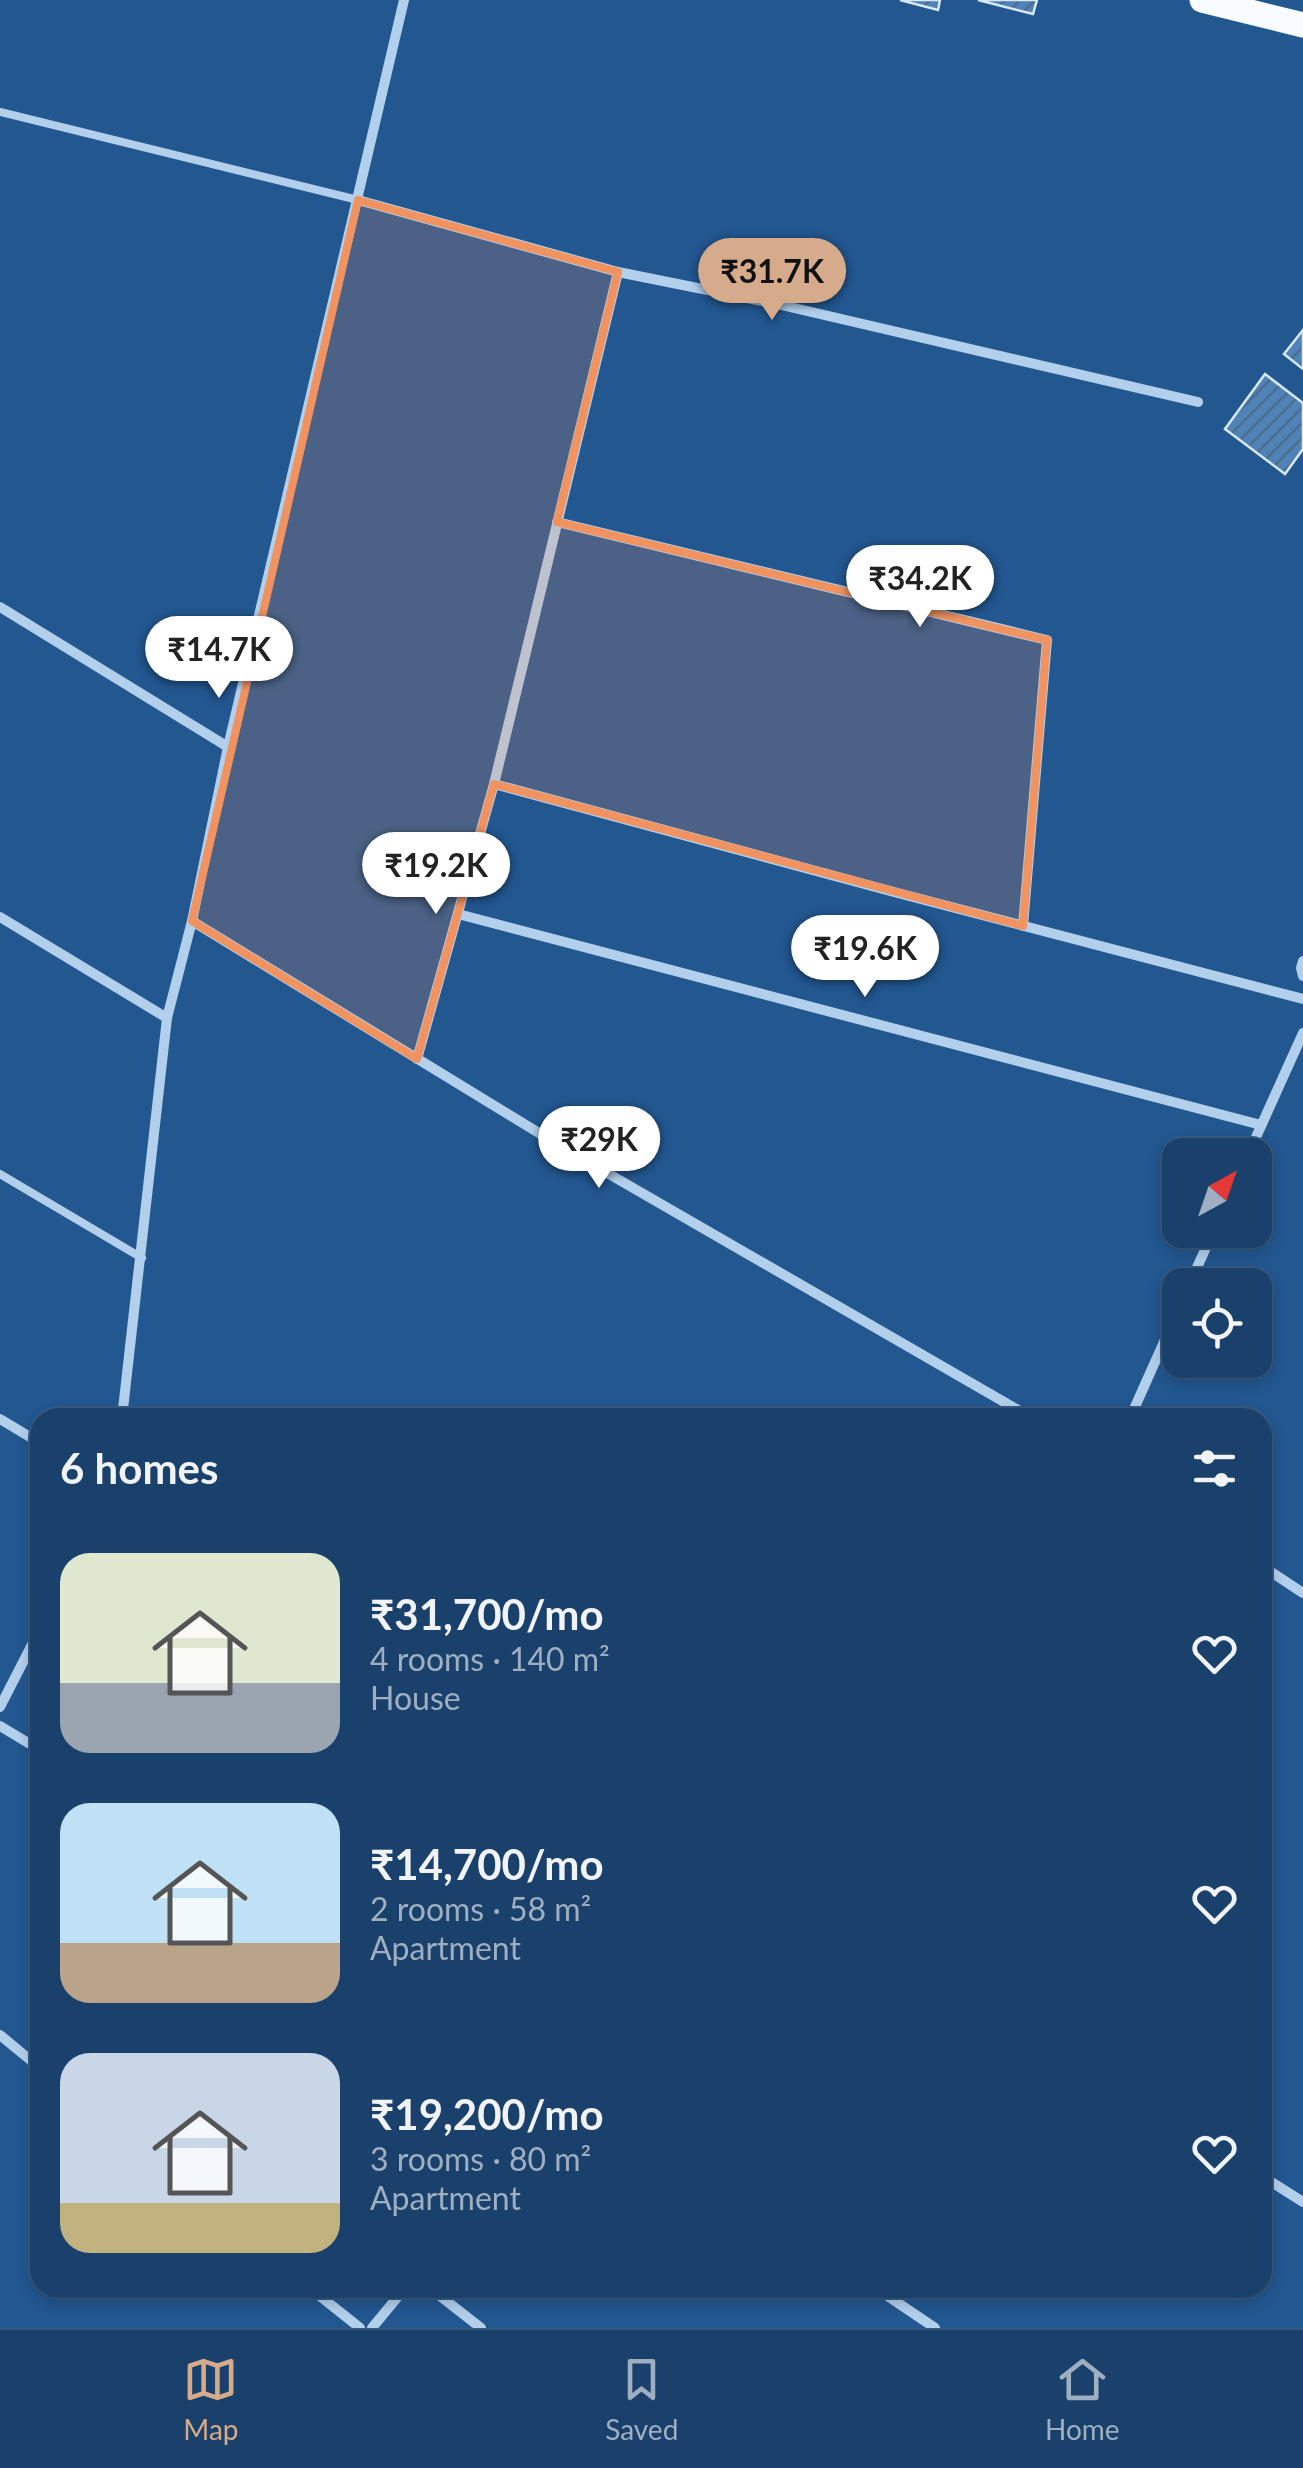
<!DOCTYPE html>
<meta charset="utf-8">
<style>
:root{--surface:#1a416c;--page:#274c74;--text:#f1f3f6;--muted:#9fafc2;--line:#385a7f;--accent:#d6ab8b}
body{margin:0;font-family:Lato,sans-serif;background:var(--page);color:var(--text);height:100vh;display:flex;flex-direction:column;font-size:38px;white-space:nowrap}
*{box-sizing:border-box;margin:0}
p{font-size:32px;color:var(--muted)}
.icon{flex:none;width:55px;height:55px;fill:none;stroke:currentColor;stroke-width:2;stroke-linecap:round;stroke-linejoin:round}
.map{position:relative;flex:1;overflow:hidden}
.panel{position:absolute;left:30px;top:1408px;width:1242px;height:890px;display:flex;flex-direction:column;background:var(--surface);border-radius:30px;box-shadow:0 5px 15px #0003,0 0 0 2px var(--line)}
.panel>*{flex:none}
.needle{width:65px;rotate:40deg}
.controls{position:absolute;left:1162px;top:1138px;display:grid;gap:20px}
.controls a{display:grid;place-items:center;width:110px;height:110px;border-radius:20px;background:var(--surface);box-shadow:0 5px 15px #0003,0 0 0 2px var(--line);font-size:50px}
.price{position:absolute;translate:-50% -85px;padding:0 22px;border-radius:35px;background:#fff;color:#222;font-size:32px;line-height:65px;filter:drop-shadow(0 2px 5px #0008)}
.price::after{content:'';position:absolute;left:50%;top:60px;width:30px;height:22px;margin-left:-15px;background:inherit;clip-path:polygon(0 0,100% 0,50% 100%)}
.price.active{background:var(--accent);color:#111}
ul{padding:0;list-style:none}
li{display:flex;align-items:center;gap:30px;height:250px;padding:0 30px}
li span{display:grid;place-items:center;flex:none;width:280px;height:200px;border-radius:30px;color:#555}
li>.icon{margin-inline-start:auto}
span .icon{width:120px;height:120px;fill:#fffc;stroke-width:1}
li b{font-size:42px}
h2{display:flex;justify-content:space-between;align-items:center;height:120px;padding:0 30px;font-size:42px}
.tab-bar{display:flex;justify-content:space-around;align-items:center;height:140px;border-top:2px solid var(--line);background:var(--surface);font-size:28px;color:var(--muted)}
.tab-bar a{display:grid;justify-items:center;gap:5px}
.tab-bar .active{color:var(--accent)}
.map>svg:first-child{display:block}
</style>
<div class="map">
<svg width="1303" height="2328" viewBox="0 0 1303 2328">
<defs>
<pattern id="building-hatch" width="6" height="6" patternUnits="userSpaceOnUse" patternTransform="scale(2.5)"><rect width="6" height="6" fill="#4f83b8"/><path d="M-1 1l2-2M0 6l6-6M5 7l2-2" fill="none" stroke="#4e6d8d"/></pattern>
</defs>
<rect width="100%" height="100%" fill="#225790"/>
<path fill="url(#building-hatch)" stroke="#d7e8f9" stroke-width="2.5" d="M900 0H940L938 10Z
M978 0H1037L1033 14Z
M1303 330V369L1284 354Z
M1265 374 1303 403V449L1285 474 1225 429Z"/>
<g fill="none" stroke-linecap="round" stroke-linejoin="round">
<path stroke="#b2cfec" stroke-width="8" d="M0 112 358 200
M0 1174 142 1258"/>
<path stroke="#b2cfec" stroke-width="10" d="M358 200 618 272 777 304 1198 402
M618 272 494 784 894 892 1303 999
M557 522 1047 640 1023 926
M0 607 228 747
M458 914 1261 1125
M0 917 167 1018
M192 921 557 1144 1032 1418
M1303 961 1301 968 1303 976
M417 1059 494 784
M1248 1155 1303 1033
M1189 1285 1214 1230
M122 1418 167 1018 192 921 228 747 404 0
M1130 1418 1180 1306
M0 1419 40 1443
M1262 1566 1303 1593
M0 1707 40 1629
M0 1726 40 1750
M0 2035 40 2068
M1262 2176 1303 2202
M310 2288 360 2328
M430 2288 481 2328
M876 2288 935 2328
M372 2328 405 2288"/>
<path stroke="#f8fbff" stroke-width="25" d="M1202 0 1303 25"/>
</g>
<path fill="#f09361" fill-opacity="0.2" stroke="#f09361" stroke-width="8" stroke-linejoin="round" d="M358 200 618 272 557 522 1047 640 1023 926 494 784 417 1059 192 921Z"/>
</svg>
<div class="controls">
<a><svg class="needle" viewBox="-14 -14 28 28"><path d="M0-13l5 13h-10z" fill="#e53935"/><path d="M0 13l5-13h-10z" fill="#9fafc2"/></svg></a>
<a><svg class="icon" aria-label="locate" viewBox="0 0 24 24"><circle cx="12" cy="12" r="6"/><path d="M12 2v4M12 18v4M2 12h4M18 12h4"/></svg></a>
</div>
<b class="price active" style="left:772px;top:323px">₹31.7K</b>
<b class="price" style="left:920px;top:630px">₹34.2K</b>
<b class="price" style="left:219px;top:701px">₹14.7K</b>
<b class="price" style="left:436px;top:917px">₹19.2K</b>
<b class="price" style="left:865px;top:1000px">₹19.6K</b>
<b class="price" style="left:599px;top:1191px">₹29K</b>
<section class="panel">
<h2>6 homes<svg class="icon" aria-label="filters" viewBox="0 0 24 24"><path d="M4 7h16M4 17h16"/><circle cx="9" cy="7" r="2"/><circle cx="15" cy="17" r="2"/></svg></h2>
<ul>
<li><span style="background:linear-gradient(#dfe7d0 65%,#9aa5b1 0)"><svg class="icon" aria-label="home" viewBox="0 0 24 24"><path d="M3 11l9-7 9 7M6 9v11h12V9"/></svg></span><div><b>₹31,700/mo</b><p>4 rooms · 140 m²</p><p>House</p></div><svg class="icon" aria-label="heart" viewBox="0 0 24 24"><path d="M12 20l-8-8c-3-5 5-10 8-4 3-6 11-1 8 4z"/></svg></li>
<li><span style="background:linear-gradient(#bfe0f5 70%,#b9a48a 0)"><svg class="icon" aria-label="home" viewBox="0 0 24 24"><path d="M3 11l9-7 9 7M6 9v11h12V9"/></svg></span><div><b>₹14,700/mo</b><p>2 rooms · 58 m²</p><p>Apartment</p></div><svg class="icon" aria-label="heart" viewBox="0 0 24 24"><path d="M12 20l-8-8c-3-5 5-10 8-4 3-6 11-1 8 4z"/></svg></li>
<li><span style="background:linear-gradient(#c9d6e8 75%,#c2b280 0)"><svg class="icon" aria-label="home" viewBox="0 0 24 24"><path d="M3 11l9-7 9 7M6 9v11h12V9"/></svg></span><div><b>₹19,200/mo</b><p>3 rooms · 80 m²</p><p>Apartment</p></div><svg class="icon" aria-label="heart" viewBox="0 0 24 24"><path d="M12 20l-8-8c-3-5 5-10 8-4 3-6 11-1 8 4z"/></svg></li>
</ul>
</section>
</div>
<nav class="tab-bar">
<a class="active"><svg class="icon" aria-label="map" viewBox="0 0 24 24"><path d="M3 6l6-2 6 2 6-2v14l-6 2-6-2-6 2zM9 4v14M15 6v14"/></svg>Map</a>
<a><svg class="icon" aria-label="saved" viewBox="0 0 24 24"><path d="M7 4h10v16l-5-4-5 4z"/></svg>Saved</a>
<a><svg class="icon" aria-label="home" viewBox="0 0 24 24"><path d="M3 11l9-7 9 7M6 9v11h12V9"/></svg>Home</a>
</nav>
